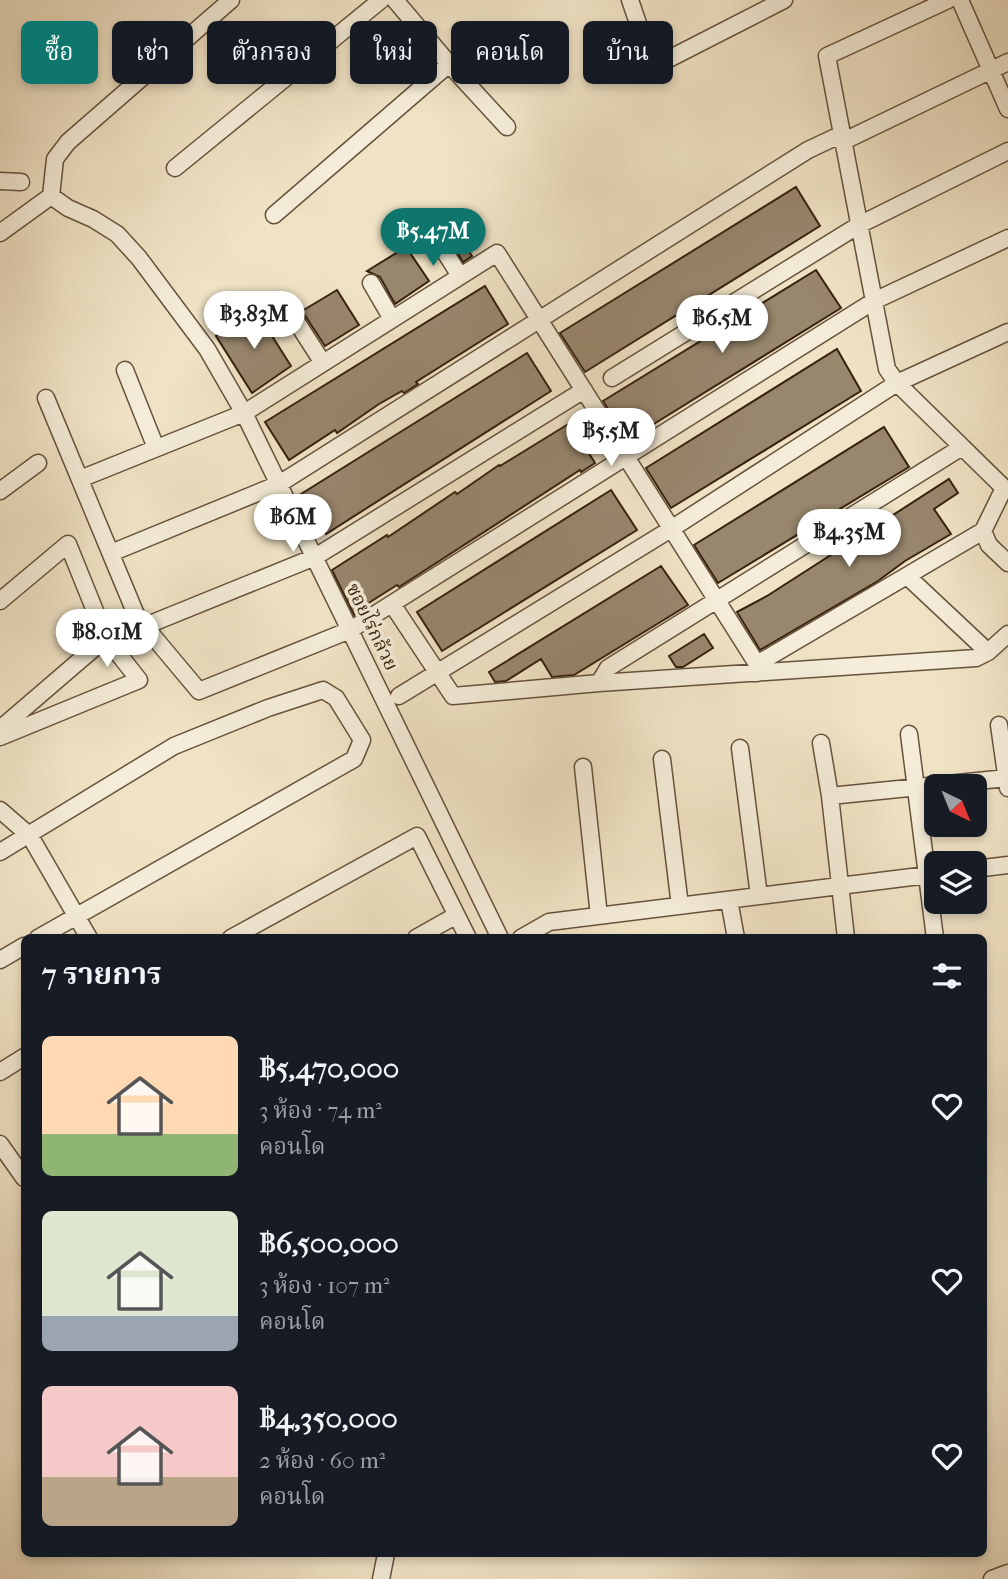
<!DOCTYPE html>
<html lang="th">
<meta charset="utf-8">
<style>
:root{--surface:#171b24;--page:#242831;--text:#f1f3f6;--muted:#9ea1a6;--accent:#0f766e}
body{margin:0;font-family:"IM FELL French Canon","Noto Serif Thai",serif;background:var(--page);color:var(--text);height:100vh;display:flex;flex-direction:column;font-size:26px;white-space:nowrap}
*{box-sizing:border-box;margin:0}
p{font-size:23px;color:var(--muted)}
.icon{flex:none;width:38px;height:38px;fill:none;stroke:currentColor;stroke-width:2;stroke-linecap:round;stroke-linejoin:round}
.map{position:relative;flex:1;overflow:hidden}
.sheet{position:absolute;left:21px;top:934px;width:966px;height:623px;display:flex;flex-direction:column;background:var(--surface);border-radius:10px;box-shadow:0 4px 10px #0003}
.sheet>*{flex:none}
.hud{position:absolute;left:21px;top:21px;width:966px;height:63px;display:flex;gap:14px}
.needle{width:46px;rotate:137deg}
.tools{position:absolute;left:924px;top:774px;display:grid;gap:14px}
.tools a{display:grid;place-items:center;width:63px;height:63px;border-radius:10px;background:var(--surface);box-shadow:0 4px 10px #0003;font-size:35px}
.price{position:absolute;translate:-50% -60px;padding:0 16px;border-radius:24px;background:#fff;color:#222;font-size:23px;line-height:46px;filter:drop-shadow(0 2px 4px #0008)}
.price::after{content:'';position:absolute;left:50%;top:42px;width:21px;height:16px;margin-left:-10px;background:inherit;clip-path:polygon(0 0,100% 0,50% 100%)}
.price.selected{background:var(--accent);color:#fff}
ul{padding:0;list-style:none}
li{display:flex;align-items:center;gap:21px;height:175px;padding:0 21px}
li span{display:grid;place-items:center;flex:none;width:196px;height:140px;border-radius:10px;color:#555}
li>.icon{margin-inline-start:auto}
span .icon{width:84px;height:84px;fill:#fffc;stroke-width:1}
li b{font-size:30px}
h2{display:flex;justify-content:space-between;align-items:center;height:84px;padding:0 21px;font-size:30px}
.pill{padding:0 24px;border-radius:10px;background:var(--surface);box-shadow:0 4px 10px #0003;font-size:24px;line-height:63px}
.pill.selected{background:var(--accent);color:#fff}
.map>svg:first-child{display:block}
</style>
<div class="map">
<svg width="1008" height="1579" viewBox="0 0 1008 1579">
<rect width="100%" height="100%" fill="#f0e3c5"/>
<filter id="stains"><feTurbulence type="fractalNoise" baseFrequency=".00286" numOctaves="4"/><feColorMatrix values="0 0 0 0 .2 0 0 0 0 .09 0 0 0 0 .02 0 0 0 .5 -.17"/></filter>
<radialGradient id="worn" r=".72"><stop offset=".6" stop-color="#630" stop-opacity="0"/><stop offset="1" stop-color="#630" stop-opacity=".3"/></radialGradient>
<path fill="#98866d" stroke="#38220e" stroke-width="2" d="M796 187 820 226 585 372 560 333Z
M448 220 472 256 463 262 446 235 434 229Z
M406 247 429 281 395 304 380 277 367 271Z
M816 270 841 308 628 440 603 401Z
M485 286 508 324 416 382 418 384 404 393 402 391 379 404 337 433 335 430 289 460 265 422Z
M337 290 359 325 325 346 302 311Z
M255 309 291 366 252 393 216 336Z
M837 349 861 391 671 508 646 468Z
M527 353 551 391 326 534 301 494Z
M570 423 595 463 581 472 580 470 399 587 397 585 367 604 368 606 354 615 332 570 387 535 388 537 455 492 457 494 499 465 500 466Z
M884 427 909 467 718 583 694 545Z
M949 479 958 493 934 509 951 534 905 561 878 581 760 650 737 612 767 596Z
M611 490 637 530 442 651 417 612Z
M661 566 688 605 574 675 552 677 541 659 506 681 495 682 489 672Z
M704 634 713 648 683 667H676L669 656Z"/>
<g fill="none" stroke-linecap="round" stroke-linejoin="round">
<g stroke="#66523c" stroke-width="19">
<path id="street" d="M395 0 449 64 507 127
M630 0 653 67 784 0
M960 0 1008 109
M842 142 1008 62
M175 168 381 0
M0 181 21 182
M51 196 68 208 93 219 117 234 139 258 207 349 244 413 500 938
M274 215 449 64
M0 233 51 196 55 159 68 142 231 0
M438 241 460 276
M371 283 392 319
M287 307 323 363
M125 370 156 448
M612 378 859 225 1008 151
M46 398 137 617 199 691 350 630 874 301 1008 238
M80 479 244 413 497 253 757 664V673
M0 491 38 463
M983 531 989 545 1008 563
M111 553 279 484 808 150 842 134
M907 576 988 652
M0 601 68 544 106 638
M392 604 453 696 599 683 976 658 988 652 1008 634
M145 626 315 557 584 390
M757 664 983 531 1004 488 897 383 887 369 827 56 948 0
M599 683 608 668 962 447
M399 696 671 529 897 383 1008 332
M999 725 1008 788
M0 729 106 638 139 680 0 737
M909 734 935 938
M821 743 830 796 846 938
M740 748 759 896
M662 759 680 906
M583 767 599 916
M830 796 1007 778
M0 810 30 836 89 938
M0 852 174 746 268 708 323 690 336 698 362 740 354 759 38 938
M975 869 1008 865
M729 900 736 938
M231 938 417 836 468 938
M416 938 455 916
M521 938 549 922 936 874
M0 960 24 946
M0 1072 24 1057
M0 1144 24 1178
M381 1579 386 1554
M992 1579 1008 1573"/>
</g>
<use href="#street" stroke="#f5edd9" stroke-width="16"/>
</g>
<g text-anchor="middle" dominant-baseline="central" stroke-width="7" stroke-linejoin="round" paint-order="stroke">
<g font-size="19" fill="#38220e" stroke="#f5edd9">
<text transform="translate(372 627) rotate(64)">ซอยไร่กล้วย</text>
</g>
</g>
<rect width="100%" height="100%" filter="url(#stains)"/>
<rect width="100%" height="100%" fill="url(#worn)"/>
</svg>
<div class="tools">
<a><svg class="needle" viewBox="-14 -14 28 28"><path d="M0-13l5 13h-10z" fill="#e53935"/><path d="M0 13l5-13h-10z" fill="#9ea1a6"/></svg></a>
<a><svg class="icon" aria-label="layers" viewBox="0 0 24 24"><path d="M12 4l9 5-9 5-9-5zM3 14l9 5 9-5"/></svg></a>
</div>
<b class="price selected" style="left:433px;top:268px">฿5.47M</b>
<b class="price" style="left:254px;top:351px">฿3.83M</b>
<b class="price" style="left:722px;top:355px">฿6.5M</b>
<b class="price" style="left:611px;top:468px">฿5.5M</b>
<b class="price" style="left:293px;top:554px">฿6M</b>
<b class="price" style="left:849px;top:569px">฿4.35M</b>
<b class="price" style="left:107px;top:669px">฿8.01M</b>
<div class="hud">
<a class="pill selected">ซื้อ</a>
<a class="pill">เช่า</a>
<a class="pill">ตัวกรอง</a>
<a class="pill">ใหม่</a>
<a class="pill">คอนโด</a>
<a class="pill">บ้าน</a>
</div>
<section class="sheet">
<h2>7 รายการ<svg class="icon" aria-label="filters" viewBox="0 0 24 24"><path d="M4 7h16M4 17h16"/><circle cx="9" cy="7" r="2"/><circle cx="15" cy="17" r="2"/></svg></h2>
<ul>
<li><span style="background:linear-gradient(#ffd9b3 70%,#8fb573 0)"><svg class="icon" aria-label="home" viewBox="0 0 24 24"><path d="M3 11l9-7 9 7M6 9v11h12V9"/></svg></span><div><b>฿5,470,000</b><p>3 ห้อง · 74 m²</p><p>คอนโด</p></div><svg class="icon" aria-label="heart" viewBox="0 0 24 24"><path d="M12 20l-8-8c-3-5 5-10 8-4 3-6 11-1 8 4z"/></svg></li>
<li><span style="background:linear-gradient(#dfe7d0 75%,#9aa5b1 0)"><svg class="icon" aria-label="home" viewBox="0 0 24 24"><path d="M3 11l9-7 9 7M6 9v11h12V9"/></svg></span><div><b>฿6,500,000</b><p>3 ห้อง · 107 m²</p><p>คอนโด</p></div><svg class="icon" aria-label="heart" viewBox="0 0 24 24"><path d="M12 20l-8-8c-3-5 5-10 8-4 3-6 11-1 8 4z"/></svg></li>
<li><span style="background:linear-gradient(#f6c9c9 65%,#b9a48a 0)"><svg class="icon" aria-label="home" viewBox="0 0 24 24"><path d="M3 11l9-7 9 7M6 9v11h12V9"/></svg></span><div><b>฿4,350,000</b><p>2 ห้อง · 60 m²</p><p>คอนโด</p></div><svg class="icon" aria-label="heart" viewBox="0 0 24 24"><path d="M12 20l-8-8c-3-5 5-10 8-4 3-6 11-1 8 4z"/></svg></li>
</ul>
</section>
</div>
